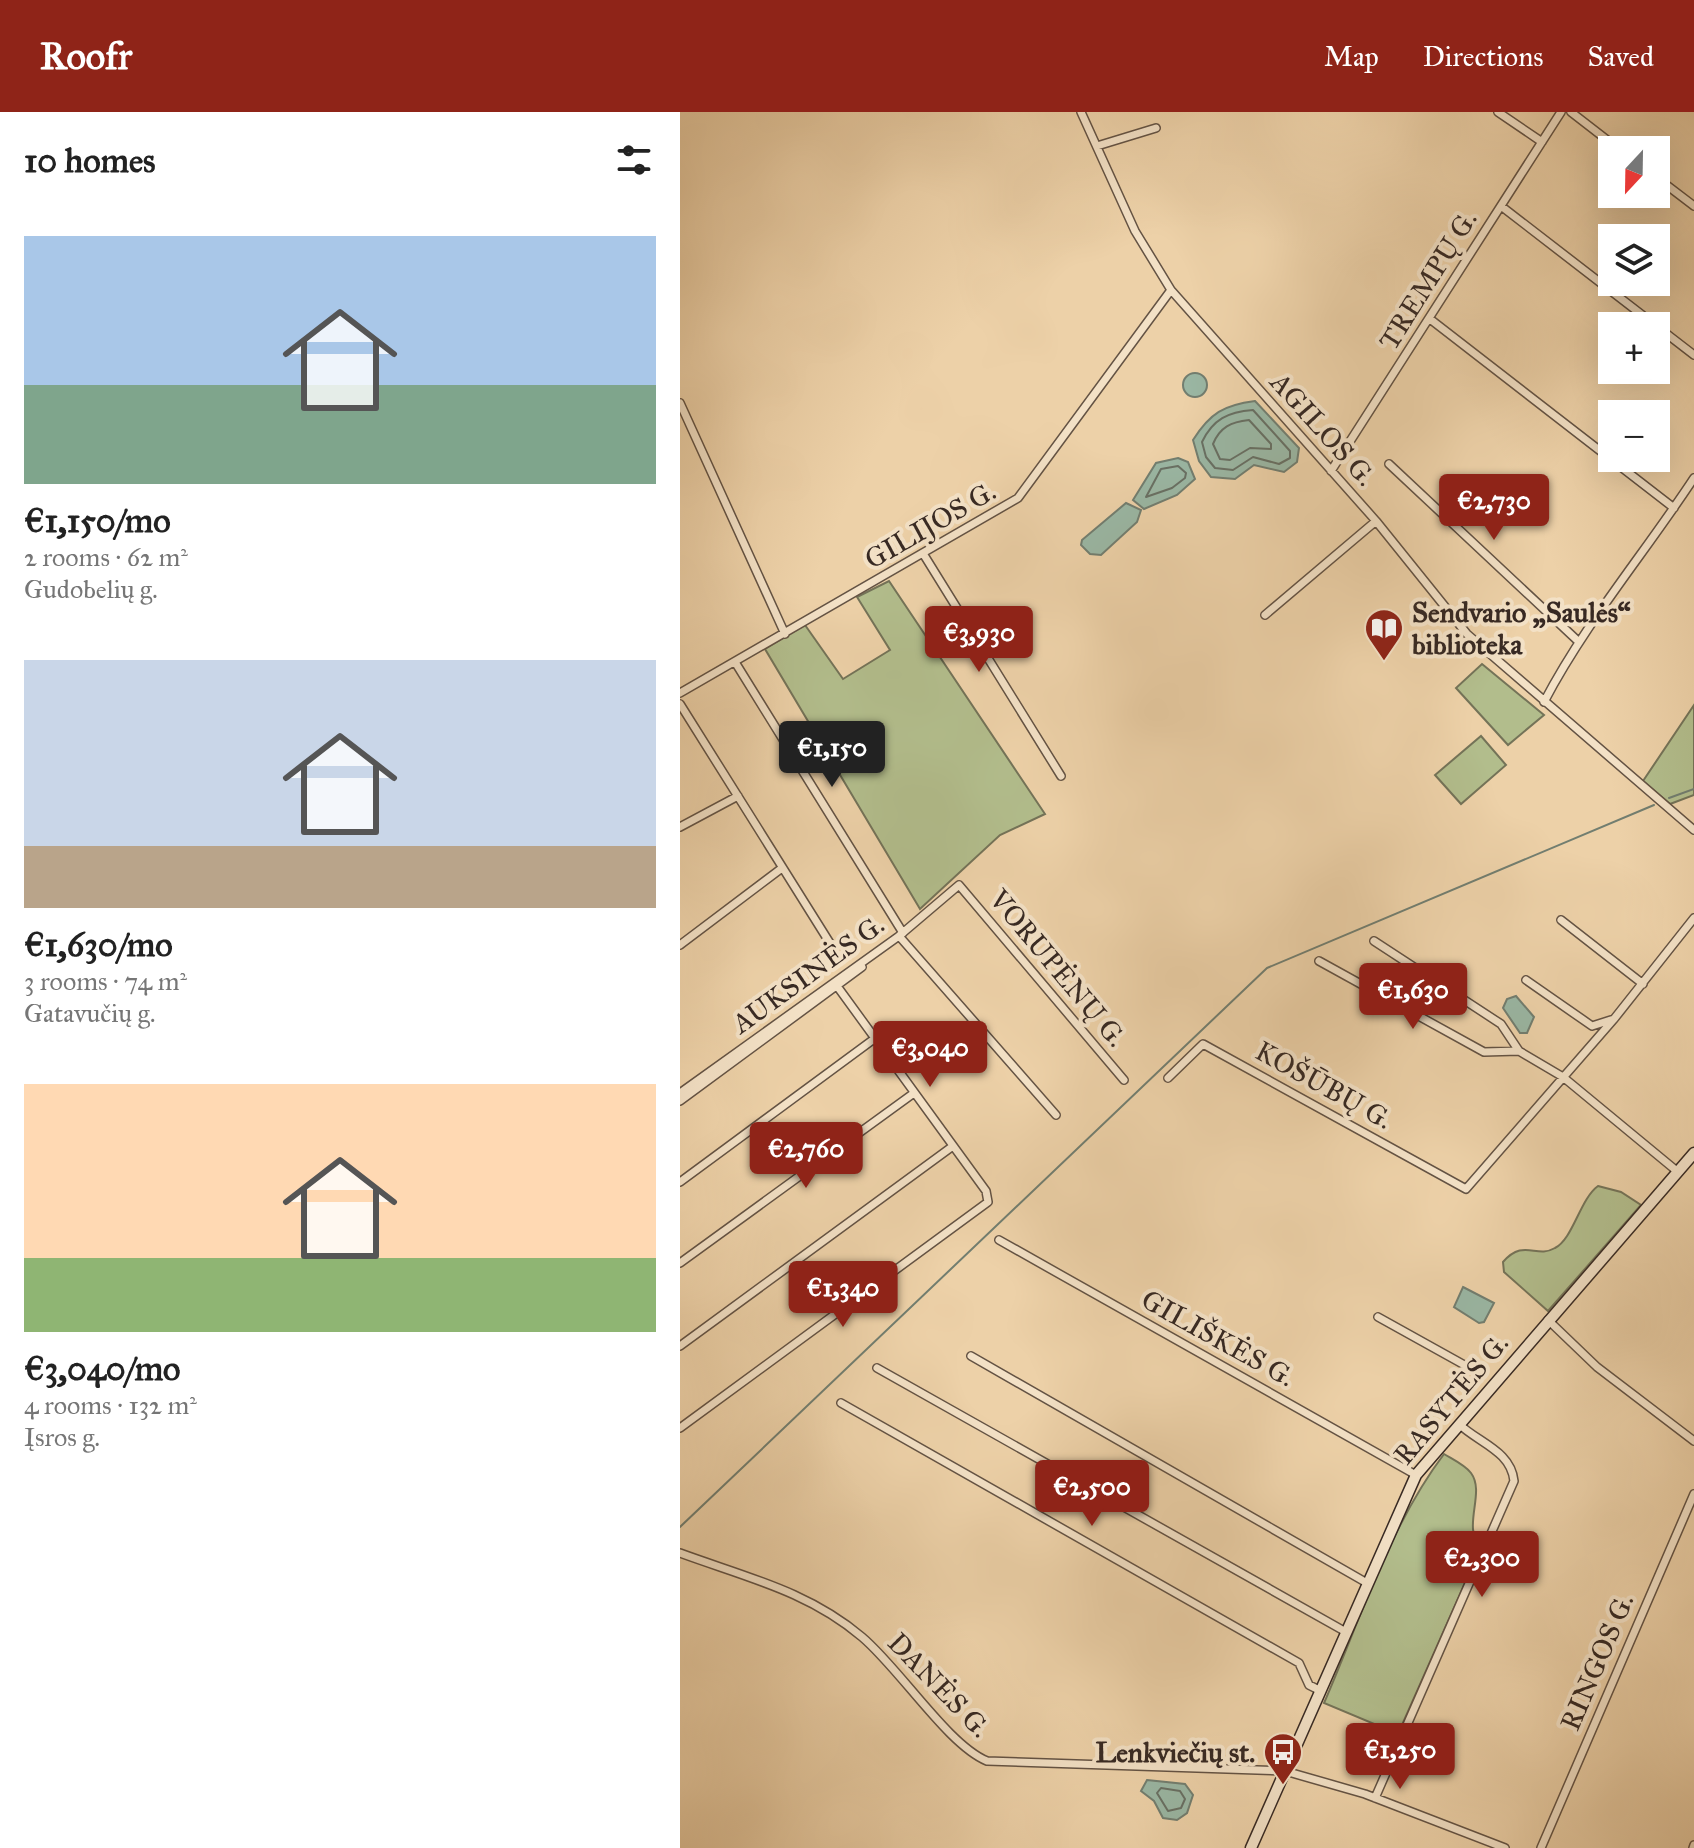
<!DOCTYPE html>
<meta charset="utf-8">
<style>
:root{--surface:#fff;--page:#f6f6f6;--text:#222;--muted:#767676;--accent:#8f2418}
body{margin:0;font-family:"IM FELL Great Primer",serif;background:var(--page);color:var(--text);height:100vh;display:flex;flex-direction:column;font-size:30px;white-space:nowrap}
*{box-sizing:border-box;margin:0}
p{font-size:26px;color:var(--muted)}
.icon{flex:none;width:44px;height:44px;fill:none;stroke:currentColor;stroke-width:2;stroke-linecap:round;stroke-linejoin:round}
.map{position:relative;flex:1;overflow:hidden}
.details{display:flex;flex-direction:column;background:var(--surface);width:680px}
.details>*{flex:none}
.needle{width:52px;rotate:202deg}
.controls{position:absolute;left:918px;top:24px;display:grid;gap:16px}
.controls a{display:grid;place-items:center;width:72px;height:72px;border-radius:0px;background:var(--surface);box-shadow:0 8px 32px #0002;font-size:40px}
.price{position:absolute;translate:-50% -68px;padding:0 18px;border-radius:8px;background:var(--accent);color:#fff;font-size:26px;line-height:52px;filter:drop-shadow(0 2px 4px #0008)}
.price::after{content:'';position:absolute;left:50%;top:48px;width:24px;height:18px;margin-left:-12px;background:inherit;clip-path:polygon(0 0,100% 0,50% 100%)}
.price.current{background:#222;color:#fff}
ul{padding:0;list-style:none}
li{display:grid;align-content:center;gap:16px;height:424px;padding:0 24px}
li span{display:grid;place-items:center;height:248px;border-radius:0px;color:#555}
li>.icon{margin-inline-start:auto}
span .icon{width:144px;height:144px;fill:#fffc;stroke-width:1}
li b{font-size:34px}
h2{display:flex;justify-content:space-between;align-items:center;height:96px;padding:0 24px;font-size:34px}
header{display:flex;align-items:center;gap:48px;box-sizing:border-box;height:112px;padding:0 40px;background:var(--accent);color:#fff}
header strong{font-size:38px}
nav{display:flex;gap:44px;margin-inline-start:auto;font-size:28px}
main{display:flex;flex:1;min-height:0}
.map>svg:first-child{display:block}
</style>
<header>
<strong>Roofr</strong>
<nav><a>Map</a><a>Directions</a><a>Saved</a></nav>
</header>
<main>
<section class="details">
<h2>10 homes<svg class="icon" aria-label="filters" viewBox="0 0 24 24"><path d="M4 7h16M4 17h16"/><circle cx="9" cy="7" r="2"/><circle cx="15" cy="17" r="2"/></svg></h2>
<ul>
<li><span style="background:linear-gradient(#a9c7e8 60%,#7fa58c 0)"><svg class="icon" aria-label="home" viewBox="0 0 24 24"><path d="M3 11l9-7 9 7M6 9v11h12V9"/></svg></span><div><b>€1,150/mo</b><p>2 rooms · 62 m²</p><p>Gudobelių g.</p></div></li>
<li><span style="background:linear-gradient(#c9d6e8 75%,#b9a48a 0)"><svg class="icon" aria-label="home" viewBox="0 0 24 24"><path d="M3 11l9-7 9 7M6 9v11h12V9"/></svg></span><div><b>€1,630/mo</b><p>3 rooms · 74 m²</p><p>Gatavučių g.</p></div></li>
<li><span style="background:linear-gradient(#ffd9b3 70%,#8fb573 0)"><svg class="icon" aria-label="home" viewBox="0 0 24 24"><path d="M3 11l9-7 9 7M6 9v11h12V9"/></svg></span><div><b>€3,040/mo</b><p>4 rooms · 132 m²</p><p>Įsros g.</p></div></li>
</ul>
</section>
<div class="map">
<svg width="1014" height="1736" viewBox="0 0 1014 1736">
<rect width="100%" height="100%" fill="#edd1a8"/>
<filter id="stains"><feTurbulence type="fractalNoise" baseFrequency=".0025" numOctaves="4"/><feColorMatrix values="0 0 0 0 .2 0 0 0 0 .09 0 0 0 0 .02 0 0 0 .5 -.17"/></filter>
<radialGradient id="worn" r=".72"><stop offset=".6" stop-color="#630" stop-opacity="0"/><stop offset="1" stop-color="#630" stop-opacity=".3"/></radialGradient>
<path fill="#b2bd8c" stroke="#747358" stroke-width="2" d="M209 469 365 702 320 723 240 797 85 537 125 513 163 567 210 538 177 485Z
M802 552 864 603 828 633 776 576Z
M1014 593V683L990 692 963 669Z
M801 624 826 653 781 692 755 663Z
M918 1074 941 1080 961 1093 868 1199 824 1160 823 1150C844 1126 856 1147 875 1136 893 1127 900 1087 918 1074Z
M764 1342C772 1347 785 1353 791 1361 806 1381 781 1416 801 1435L718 1622 644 1591C680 1508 709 1415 764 1342Z"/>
<path fill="#9ab7a4" stroke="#727e70" stroke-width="2" d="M503 273a12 12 0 1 1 24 0a12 12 0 1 1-24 0Z
M575 289 619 336 617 350 604 360 574 353 555 367 531 365 519 349 513 328C530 301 544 293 575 289Z
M498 346 508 350 515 367 497 383 464 397 453 388 476 351Z
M446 391 461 398 457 410 421 443 410 442 401 433 402 428Z
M836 884 854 905 847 921H840L823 896 827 887Z
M783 1175 814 1191 804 1210 799 1211 774 1195Z
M467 1668 505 1672 513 1683 507 1701 497 1708 483 1706 474 1689 461 1679Z"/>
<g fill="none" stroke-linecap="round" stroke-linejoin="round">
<path stroke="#687064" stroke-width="2" d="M573 298 610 339V346L599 352 573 345 553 358 535 356 526 345 522 330C533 307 548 300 573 298Z
M569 308 591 332V337L570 336 550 348 540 347 533 332C540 315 551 310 569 308Z
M498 354 506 361 505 366 492 376 466 385 481 357Z
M481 1676 500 1679 505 1687 501 1696 488 1699 477 1681Z"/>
<path stroke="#727e70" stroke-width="2" d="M989 686 1014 677
M0 1415 587 856 974 693"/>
<g stroke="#645344" stroke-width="10">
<path id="minor" d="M401 0 455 119 491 178 696 409 787 522 1014 718
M818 0 862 30
M891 0 940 38
M417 34 476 16
M976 65 1014 94
M821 94 1014 243
M750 207 994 396
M0 291 105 522
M709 352 899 530
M651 359 881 0
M244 443 381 664
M585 503 696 409
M55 550 223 821
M0 581 338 386 491 178
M864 590C906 510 964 442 1014 366
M0 592 153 836
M0 715 58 684
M881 808 963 872
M219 824 376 1003
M694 829 821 912 839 939 883 965 998 1060
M0 833 102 756
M639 849 804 940 839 939
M846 868 912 914 934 907 1014 806
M488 966 523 932 786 1077 934 907
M0 981 219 824 279 773 444 968
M0 989 182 855
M0 1070 194 927
M319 1128 736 1363
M0 1151 234 981
M698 1205 797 1260
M868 1208 917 1255 1014 1329
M0 1234 273 1034
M291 1244 687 1471
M197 1256 666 1520
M161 1291 619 1551 629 1573 639 1578
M0 1316 308 1090 306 1079 157 874
M0 1441C65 1465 128 1479 182 1525 220 1557 268 1633 307 1649L605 1659 685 1682 825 1736
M695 1686 834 1369C831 1339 799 1331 779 1312
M861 1736 1014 1382
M1013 1736 1014 1733"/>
</g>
<g stroke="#372923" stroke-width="13">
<path id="secondary" d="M571 1736 736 1363 1014 1041"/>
</g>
<use href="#minor" stroke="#f3e1c6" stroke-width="7"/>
<use href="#secondary" stroke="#f3e1c6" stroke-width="10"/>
</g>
<defs>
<g id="library-pin" transform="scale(2)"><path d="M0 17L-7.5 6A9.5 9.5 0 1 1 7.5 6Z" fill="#8f2418" stroke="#f3e1c6"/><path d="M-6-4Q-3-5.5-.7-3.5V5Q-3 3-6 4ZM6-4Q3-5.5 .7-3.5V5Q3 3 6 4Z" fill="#fff"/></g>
<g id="bus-pin" transform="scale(2)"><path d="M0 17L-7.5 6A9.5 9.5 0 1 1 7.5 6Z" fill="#8f2418" stroke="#f3e1c6"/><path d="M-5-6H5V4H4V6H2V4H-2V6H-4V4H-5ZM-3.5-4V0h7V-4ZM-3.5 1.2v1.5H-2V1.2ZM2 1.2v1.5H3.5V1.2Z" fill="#fff"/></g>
</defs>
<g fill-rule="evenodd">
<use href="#library-pin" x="704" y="516"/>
<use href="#bus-pin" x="603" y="1640"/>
</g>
<g text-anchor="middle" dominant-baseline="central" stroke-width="8" stroke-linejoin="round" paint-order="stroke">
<g font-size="28" fill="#372923" stroke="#f3e1c6">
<text transform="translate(748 168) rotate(-58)">TREMPŲ G.</text>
<text transform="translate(643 317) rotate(48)">AGILOS G.</text>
<text transform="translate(250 413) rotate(-30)">GILIJOS G.</text>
<text transform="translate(378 856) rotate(50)">VORUPĖNŲ G.</text>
<text transform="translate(128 862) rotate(-36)">AUKSINĖS G.</text>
<text transform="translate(644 973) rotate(29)">KOŠŪBŲ G.</text>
<text transform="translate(538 1226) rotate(29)">GILIŠKĖS G.</text>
<text transform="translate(771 1287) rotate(-50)">RASYTĖS G.</text>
<text transform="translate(917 1550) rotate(-67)">RINGOS G.</text>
<text transform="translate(259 1573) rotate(46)">DANĖS G.</text>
</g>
<g font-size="28" font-weight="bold" fill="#372923" stroke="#f3e1c6" text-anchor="start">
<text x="732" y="500">Sendvario „Saulės“<tspan x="732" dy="32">biblioteka</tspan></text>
<text x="575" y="1640" text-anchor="end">Lenkviečių st.</text>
</g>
</g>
<rect width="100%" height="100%" filter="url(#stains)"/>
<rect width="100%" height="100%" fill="url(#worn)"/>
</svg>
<div class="controls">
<a><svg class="needle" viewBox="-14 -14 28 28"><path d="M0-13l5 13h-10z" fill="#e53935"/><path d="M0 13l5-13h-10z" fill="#767676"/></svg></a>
<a><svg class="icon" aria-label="layers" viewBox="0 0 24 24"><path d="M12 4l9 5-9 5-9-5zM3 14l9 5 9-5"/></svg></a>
<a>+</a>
<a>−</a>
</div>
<b class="price" style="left:814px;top:430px">€2,730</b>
<b class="price" style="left:299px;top:562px">€3,930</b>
<b class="price current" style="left:152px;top:677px">€1,150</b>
<b class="price" style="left:733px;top:919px">€1,630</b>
<b class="price" style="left:250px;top:977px">€3,040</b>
<b class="price" style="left:126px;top:1078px">€2,760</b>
<b class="price" style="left:163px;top:1217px">€1,340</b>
<b class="price" style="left:412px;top:1416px">€2,500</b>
<b class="price" style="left:802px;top:1487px">€2,300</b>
<b class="price" style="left:720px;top:1679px">€1,250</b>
</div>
</main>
